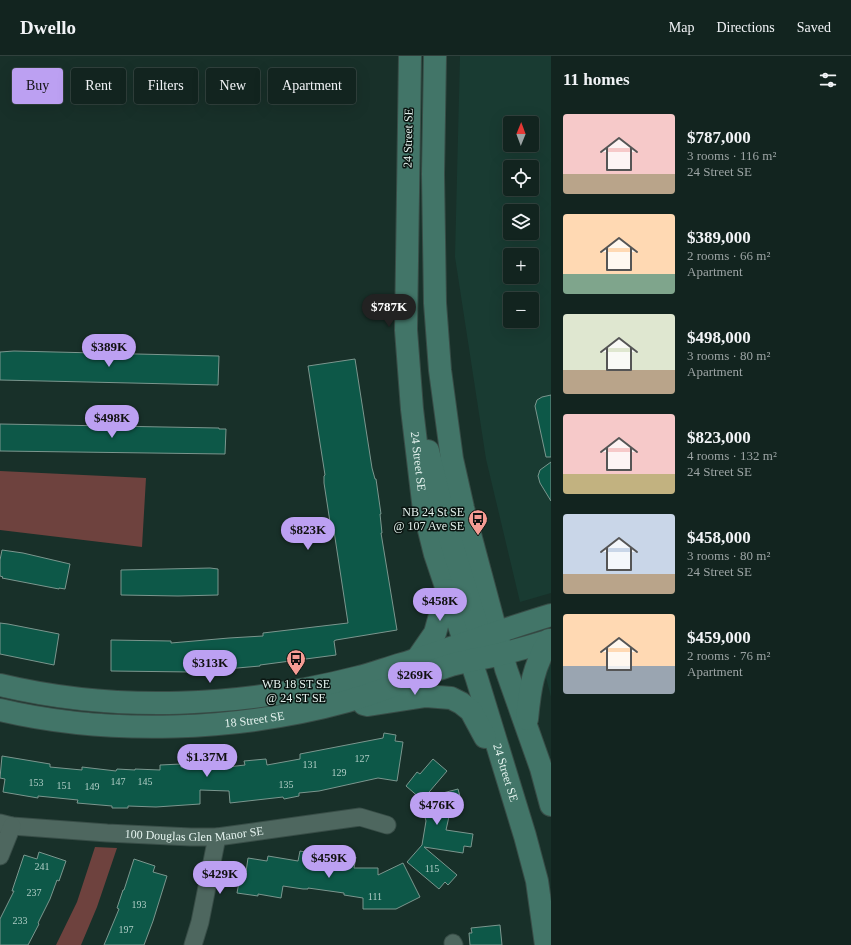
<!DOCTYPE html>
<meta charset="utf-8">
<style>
:root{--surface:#12241f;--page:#1b2c28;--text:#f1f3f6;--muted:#9ca4a4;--line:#31413d;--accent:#bca0f2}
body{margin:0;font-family:"Times New Roman",serif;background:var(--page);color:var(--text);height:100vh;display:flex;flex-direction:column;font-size:15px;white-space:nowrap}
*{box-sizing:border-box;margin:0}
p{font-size:13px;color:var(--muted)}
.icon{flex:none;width:22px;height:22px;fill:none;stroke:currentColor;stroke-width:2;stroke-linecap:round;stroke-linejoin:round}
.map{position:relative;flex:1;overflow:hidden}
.sheet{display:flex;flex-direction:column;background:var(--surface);width:300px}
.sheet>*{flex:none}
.top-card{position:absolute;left:12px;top:12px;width:380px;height:36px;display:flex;gap:8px}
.needle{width:26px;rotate:1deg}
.fabs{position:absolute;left:503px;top:60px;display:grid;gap:8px}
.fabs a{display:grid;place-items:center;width:36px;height:36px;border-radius:4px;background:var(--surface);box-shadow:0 4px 16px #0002,0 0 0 1px var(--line);font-size:20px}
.price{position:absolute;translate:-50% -34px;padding:0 9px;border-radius:14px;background:var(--accent);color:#111;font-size:13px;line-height:26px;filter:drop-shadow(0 1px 2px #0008)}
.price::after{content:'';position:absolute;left:50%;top:24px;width:12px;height:9px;margin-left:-6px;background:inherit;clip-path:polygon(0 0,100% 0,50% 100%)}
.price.current{background:#222;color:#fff}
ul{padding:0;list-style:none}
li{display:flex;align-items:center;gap:12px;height:100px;padding:0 12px}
li span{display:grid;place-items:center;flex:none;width:112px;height:80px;border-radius:4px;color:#555}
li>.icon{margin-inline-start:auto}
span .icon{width:48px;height:48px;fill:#fffc;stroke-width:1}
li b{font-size:17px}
h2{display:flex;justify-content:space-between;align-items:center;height:48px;padding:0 12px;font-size:17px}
.pill{padding:0 14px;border-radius:4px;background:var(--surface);box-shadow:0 4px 16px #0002,0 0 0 1px var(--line);font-size:14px;line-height:36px}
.pill.current{background:var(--accent);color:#111}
header{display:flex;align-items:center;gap:24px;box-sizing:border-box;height:56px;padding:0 20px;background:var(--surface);border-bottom:1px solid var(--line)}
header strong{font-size:19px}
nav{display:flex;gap:22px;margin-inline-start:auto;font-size:14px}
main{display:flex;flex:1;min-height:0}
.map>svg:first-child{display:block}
</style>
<header>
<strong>Dwello</strong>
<nav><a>Map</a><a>Directions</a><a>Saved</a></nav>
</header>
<main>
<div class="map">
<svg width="551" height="889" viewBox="0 0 551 889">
<rect width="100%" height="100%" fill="#183029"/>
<path fill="#193b32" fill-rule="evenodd" d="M460 0H551V537L520 546 486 403 455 201ZM510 67H532V89H510ZM510 111H532V133H510ZM510 155H532V177H510ZM510 199H532V221H510ZM510 243H532V265H510Z
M551 606V641L543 610Z"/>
<path fill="#6e423e" d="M0 415 146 422 142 491 0 474Z
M95 791 117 792 97 851 81 889H56L77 846Z"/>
<path fill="#0d5848" stroke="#7b968e" d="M14 295 219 300 218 329 0 324V296Z
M355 303 372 412 375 423H376L381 458H380L382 477H381L397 574 336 584 334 585 336 599 260 609V610L192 616 111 615V584L171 585V587L229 582 263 580V577L348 567 334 475H332L330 466 324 427V420L325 419 308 310Z
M551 339V401H546L535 350 537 344 542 341Z
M0 368 219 372V373H226L225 398 0 395Z
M551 406V445L540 427 538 420 540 414Z
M2 494 23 497 70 508 65 533 59 532V533L2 522 3 521 0 520V504Z
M210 512 218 513V539L178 540 121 539V514Z
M0 567 8 568 59 578 54 609 0 598Z
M384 677 396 679 395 685 403 686 397 725 378 722 319 735 299 737V740L284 743 283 741 230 747 229 735 200 734V748L156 751 128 750V752H112V750L77 747 78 744 38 740V742L3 736 5 723 0 722 2 700 50 708V711L82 714V711L116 715 117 713 135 714V713L160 714V709L181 708V711L196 710V713H210L245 709 244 705 266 703 267 709 300 703V698L383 682Z
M433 703 447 715 424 742 458 733 463 752 450 756 446 774 473 778 471 791 464 790 463 797 424 791 457 819 448 829 445 826 439 833 407 806 422 789 426 765 420 743H421L406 730 417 716 420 718Z
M318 790 332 792V797L356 801 354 812H378V819L403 807 420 841 396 853H363V842L344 839V837L308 832V833H303L283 830 281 842 258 838V840L237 837 241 815 246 816 248 802 267 805 268 800 298 805 300 795 316 798Z
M39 796 66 805 59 825 57 824 50 843 38 867 39 868 28 889H0V863L14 835H12L24 799 37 803Z
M134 803 155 810 153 816 167 820 153 865 144 889H104L119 853 117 852 123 834H124Z
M500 869 502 889H470L469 877H472L471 872Z"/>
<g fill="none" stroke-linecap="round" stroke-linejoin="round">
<g stroke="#384d47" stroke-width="19">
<g id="street">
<path id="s1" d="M0 767 12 770 107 777 191 781H217L360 761 387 769"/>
<path d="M0 800 12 770"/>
<path d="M453 887 454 889"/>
<path d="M193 889 200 866 217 781"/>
</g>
</g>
<g stroke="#384d47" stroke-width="24">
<g id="secondary">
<path id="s2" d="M410 0 406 274 412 353 424 454 435 498 477 623 525 780 537 825 546 889"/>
<path d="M435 0 433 118 435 247 440 314 452 403 463 452 506 613 541 712 551 749"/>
<path d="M428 395 448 476 481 582 484 591 488 592"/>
<path d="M417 603 435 577 447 534"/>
<path d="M0 629C117 657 242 651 359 621 373 618 387 612 402 608 452 592 501 574 551 559"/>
<path d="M364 648 368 649 426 640 451 642 461 647 471 655 485 681"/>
<path id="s3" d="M0 654C110 680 239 675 348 645 383 635 417 620 451 609 468 604 485 602 501 598 518 594 535 589 551 584"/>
<path d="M527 663C530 631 533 612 549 584"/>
</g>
</g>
<use href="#street" stroke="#4e675f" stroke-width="17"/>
<use href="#secondary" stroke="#427568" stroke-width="22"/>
</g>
<defs>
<g id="bus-pin" transform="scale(1)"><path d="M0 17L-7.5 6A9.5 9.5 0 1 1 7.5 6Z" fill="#f59c94" stroke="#0b1612"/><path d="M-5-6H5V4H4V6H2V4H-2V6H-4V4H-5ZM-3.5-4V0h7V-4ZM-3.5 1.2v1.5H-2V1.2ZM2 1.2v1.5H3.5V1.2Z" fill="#111"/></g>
</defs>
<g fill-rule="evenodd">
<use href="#bus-pin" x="478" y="463"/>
<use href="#bus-pin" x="296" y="603"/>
</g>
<g text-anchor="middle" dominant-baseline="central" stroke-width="3" stroke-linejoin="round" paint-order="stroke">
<g font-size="10" fill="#afccc5">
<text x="362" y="702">127</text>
<text x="310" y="708">131</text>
<text x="339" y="716">129</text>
<text x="118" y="725">147</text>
<text x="145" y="725">145</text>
<text x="36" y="726">153</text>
<text x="286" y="728">135</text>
<text x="64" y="729">151</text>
<text x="92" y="730">149</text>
<text x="42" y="810">241</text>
<text x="432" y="812">115</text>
<text x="34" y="836">237</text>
<text x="375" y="840">111</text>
<text x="139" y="848">193</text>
<text x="20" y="864">233</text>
<text x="126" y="873">197</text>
</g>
<g font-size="12" fill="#e5f3ef" stroke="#0b1612">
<text transform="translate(408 82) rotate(-89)">24 Street SE</text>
<text stroke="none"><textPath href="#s2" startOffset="406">24 Street SE</textPath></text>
<text stroke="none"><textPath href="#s3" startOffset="256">18 Street SE</textPath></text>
<text stroke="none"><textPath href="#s2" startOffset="730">24 Street SE</textPath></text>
<text stroke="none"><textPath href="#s1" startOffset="195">100 Douglas Glen Manor SE</textPath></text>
</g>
<g font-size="12" fill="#e5f3ef" stroke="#0b1612" text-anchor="end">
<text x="464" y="456">NB 24 St SE<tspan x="464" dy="14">@ 107 Ave SE</tspan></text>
<text x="296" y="628" text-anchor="middle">WB 18 ST SE<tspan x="296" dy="14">@ 24 ST SE</tspan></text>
</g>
</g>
</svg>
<div class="fabs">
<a><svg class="needle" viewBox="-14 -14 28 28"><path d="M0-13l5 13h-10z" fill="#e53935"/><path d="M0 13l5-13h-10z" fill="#9ca4a4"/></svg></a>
<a><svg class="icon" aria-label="locate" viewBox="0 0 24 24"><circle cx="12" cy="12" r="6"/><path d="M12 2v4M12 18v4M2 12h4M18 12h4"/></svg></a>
<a><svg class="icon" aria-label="layers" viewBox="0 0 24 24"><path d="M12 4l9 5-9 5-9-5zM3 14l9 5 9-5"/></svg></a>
<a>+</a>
<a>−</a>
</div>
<b class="price current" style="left:389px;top:272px">$787K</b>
<b class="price" style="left:109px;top:312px">$389K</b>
<b class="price" style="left:112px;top:383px">$498K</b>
<b class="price" style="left:308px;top:495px">$823K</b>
<b class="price" style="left:440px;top:566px">$458K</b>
<b class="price" style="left:210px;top:628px">$313K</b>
<b class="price" style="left:415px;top:640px">$269K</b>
<b class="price" style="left:207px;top:722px">$1.37M</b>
<b class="price" style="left:437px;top:770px">$476K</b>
<b class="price" style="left:329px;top:823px">$459K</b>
<b class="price" style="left:220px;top:839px">$429K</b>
<div class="top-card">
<a class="pill current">Buy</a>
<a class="pill">Rent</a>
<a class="pill">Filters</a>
<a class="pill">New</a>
<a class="pill">Apartment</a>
</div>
</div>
<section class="sheet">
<h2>11 homes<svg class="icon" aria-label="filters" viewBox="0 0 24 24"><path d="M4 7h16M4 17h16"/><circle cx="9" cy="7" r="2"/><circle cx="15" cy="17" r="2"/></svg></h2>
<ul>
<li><span style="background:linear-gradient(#f6c9c9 75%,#b9a48a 0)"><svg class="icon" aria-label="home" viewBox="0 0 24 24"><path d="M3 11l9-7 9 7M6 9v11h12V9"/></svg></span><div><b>$787,000</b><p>3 rooms · 116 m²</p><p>24 Street SE</p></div></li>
<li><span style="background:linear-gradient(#ffd9b3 75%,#7fa58c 0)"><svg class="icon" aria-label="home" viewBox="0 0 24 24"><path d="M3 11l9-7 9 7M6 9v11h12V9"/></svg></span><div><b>$389,000</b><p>2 rooms · 66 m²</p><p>Apartment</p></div></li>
<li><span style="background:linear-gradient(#dfe7d0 70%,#b9a48a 0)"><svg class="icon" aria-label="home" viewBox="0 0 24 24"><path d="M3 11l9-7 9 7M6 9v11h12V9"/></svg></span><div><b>$498,000</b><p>3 rooms · 80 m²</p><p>Apartment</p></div></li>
<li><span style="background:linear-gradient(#f6c9c9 75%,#c2b280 0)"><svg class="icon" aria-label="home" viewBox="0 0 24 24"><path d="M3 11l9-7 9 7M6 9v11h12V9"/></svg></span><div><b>$823,000</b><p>4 rooms · 132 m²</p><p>24 Street SE</p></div></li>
<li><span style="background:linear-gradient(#c9d6e8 75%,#b9a48a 0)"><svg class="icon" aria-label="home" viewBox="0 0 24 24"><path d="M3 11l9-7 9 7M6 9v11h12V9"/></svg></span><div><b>$458,000</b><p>3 rooms · 80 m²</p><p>24 Street SE</p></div></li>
<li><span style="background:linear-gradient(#ffd9b3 65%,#9aa5b1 0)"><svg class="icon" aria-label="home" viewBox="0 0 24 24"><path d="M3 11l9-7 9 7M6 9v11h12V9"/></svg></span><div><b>$459,000</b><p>2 rooms · 76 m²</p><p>Apartment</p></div></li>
</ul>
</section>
</main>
